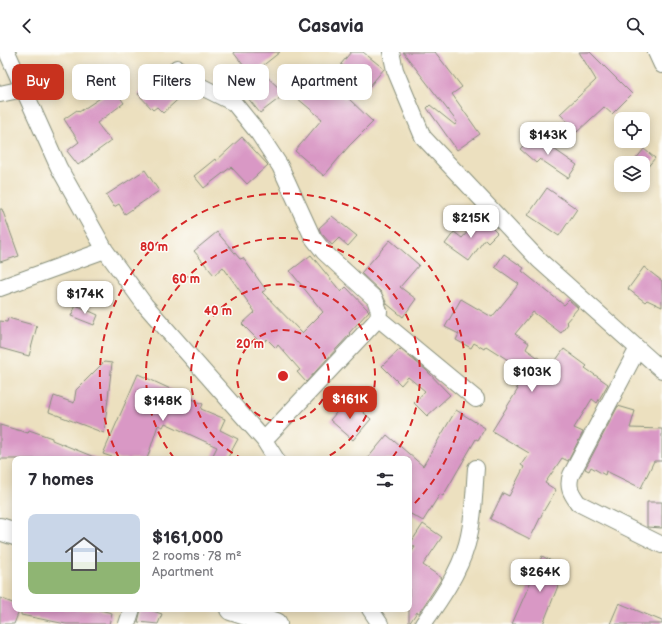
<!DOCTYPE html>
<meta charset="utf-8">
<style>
:root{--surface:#fff;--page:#f7f7f7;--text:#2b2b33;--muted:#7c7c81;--line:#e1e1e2;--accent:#c8321e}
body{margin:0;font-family:"Balsamiq Sans",sans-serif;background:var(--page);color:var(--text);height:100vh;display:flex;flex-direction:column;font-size:15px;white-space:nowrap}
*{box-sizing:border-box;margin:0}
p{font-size:13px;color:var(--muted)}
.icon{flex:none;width:22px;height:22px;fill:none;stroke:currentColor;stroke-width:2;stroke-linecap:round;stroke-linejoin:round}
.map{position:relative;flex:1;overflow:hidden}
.panel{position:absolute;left:12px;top:404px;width:400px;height:156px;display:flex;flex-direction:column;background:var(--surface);border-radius:8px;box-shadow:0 2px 10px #0003}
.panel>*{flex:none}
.top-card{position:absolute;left:12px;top:12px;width:400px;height:36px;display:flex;gap:8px}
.tools{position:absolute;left:614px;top:60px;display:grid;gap:8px}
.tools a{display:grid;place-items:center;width:36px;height:36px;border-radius:8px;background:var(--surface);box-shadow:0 2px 10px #0003;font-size:20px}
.price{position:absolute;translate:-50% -34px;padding:0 9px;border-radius:8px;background:#fff;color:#222;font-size:13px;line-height:26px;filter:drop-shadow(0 1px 2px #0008)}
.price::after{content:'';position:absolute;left:50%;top:24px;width:12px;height:9px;margin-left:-6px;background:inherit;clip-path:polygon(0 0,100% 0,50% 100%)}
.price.on{background:var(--accent);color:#fff}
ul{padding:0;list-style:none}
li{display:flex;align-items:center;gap:12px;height:100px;padding:0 16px}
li+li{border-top:1px solid var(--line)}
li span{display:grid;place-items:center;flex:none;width:112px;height:80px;border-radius:8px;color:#555}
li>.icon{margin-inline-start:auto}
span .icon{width:48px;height:48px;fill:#fffc;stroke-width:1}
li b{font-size:17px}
h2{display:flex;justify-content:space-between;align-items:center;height:48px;padding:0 16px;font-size:17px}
.tag{padding:0 14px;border-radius:8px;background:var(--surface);box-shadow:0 2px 10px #0003;font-size:14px;line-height:36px}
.tag.on{background:var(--accent);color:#fff}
header{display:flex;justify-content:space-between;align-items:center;height:52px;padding:0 16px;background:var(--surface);font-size:18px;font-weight:700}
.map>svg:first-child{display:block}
</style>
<header><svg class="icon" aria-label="back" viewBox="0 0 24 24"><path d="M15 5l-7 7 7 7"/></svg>Casavia<svg class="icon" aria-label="search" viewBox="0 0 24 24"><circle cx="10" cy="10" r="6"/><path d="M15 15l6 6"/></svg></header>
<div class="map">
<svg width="662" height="572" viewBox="0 0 662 572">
<rect width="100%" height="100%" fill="#fdfcf7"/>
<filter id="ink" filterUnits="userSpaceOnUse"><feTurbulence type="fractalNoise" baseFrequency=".025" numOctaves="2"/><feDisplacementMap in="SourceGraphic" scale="8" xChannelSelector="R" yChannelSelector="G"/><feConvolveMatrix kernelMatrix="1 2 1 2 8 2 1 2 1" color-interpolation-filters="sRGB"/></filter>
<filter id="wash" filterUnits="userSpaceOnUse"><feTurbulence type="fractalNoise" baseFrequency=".012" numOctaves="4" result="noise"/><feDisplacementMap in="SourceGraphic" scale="16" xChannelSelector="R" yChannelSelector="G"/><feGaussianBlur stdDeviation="0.9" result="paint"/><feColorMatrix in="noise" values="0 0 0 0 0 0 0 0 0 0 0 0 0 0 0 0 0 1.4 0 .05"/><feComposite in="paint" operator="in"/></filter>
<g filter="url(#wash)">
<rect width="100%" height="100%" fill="#ece0bf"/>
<g id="blocks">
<path fill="#d998c5" d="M233 0H280L251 23Z
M351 0H363L384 17 369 35 341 12Z
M403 0H435L462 35 452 42 480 82 457 98 427 56 430 53 455 73 457 70Z
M579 0H590L632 42 612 62 604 55 577 80 560 62 596 28Z
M163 15 186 40 163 61 157 55 153 58 138 42 144 37 142 34Z
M259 17 285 42 260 61 238 34Z
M317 23 345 47 347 45 373 70 349 94 324 124 295 99 322 67 297 46Z
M114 37 124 51 97 71 111 89 78 113 67 99 79 90 64 67 77 58 79 60Z
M535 81 551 95 577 113 568 126 540 107 536 111 520 97Z
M242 85 268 113 247 132 231 115 204 136 194 124 215 107 216 109Z
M644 97 655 106 646 117 643 114V111H639L635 108Z
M145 118 159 139 125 162 119 152 114 155 106 143Z
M547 136 577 157 559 184 528 163Z
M0 157H2L19 204 0 210Z
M332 164 357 184 348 194 339 186 332 193 321 181 319 176Z
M481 165 497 181 488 190 485 187 469 209 445 192 454 180 462 186Z
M217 180 240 207 243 206 266 238 262 240 302 281 323 260 290 219 311 203 341 240 346 235 369 259 349 281 350 282 306 330 297 320 300 318 278 293 276 296 267 287 262 292 242 272 255 260 223 215 214 223 194 199Z
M390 188 419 213 400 235 416 247 403 265 387 252 381 240 361 221Z
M504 202 524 216 522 219 564 253 569 248 578 256 566 270 568 272 561 281 533 260 515 282 529 291 526 297 551 315 564 297 587 314 585 316 608 332 597 351 592 347 574 376 583 380 568 409 562 406 545 431 556 438 543 460 530 487 490 467 503 441 509 444 524 415 521 413 529 401 492 379 518 337 516 336 527 320 486 294 484 297 474 291 471 296 456 288 459 282 445 275 461 247 492 265 519 232 495 215Z
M644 215 662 229V255L647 248 645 250 628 237Z
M76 253 98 263 94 273 71 264Z
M8 266 37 274 29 304 0 296V269L7 270Z
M400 297 426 318 450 343 427 364 414 351 425 339 408 325 401 333 382 314Z
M104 310 112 311 104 381 49 360 54 344 74 351 76 338Z
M138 322 203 352 201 357 225 367 220 378 238 387 227 407H211L217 395 165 371 163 375 158 373 147 407H118L103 402Z
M348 347 371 367 353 388 330 368Z
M618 354 635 359 630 376 662 377V409H654L641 436 606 419 605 423 591 415 589 419 585 417Z
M456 358 485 376 478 388 476 387 443 444 440 442 423 469 409 461V407H367L387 383 423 414Z
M0 373 28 381 29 378 52 386V388L99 407H0Z
M647 450H662V476L647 475Z
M423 472 442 485 423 513 442 526 419 561 417 560 409 572V504L415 495 410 492Z
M542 504 565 516 543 572H512Z
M0 546 15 552V557H20L14 572H0Z
M619 551 662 569V572H610Z
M21 557H96L112 561 109 572H66L21 563Z
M141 557H147L162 562 158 572 138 570Z"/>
</g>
</g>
<g filter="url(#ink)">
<use href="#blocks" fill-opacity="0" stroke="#868e7a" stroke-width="1"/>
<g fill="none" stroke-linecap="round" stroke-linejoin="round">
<g stroke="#868e7a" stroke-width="18">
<path id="street" d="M7 0 59 116 105 198 145 253 264 388 276 407
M391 0 395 18 423 85 539 208 662 318
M656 0 662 13
M177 16 198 33 234 51 259 82 280 114 313 186 324 200 375 247 379 259 378 266 374 271 264 388
M0 42 23 37
M0 236 105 198
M378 266 476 347
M637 298 571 423C567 435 571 441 578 451L662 493
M370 557 380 572
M127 572 132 557
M423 572C440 548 459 521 467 492 474 467 474 441 476 416"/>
</g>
<g stroke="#868e7a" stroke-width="24">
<path id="secondary" d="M0 477 15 482
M231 557 276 572"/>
</g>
<use href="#street" stroke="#fff" stroke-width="16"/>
<use href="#secondary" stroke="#fff" stroke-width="22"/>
</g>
</g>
<g fill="none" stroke="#d62828" stroke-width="2" stroke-dasharray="7 5">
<circle cx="283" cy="324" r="46"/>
<path d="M243 407A92 92 0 1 1 323 407"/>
<path d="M174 406A137 137 0 1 1 392 406"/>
<path d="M119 406A183 183 0 1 1 410 456"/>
</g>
<circle cx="283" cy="324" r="6" fill="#d62828" stroke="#fdfcf7" stroke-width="2"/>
<g font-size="12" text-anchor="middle" font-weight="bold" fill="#d62828" stroke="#fdfcf7" stroke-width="3" stroke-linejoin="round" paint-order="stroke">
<text x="154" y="199">80 m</text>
<text x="186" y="231">60 m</text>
<text x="218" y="263">40 m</text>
<text x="250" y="296">20 m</text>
</g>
</svg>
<div class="tools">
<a><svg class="icon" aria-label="locate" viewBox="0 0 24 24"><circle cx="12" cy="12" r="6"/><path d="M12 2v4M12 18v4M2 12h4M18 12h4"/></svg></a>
<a><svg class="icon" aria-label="layers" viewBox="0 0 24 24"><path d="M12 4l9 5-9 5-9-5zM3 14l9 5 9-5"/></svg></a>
</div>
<b class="price" style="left:548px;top:104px">$143K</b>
<b class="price" style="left:471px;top:187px">$215K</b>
<b class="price" style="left:85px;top:263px">$174K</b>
<b class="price" style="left:532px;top:341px">$103K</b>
<b class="price on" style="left:350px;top:368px">$161K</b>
<b class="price" style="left:163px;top:370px">$148K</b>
<b class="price" style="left:540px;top:541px">$264K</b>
<div class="top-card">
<a class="tag on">Buy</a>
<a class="tag">Rent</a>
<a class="tag">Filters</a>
<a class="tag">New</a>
<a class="tag">Apartment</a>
</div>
<section class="panel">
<h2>7 homes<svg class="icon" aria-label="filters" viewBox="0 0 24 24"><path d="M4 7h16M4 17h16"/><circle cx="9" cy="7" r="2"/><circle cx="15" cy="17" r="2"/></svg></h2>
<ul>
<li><span style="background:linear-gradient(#c9d6e8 60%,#8fb573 0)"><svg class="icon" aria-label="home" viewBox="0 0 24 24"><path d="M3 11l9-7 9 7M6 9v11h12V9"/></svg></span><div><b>$161,000</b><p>2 rooms · 78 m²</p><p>Apartment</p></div></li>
</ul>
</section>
</div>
